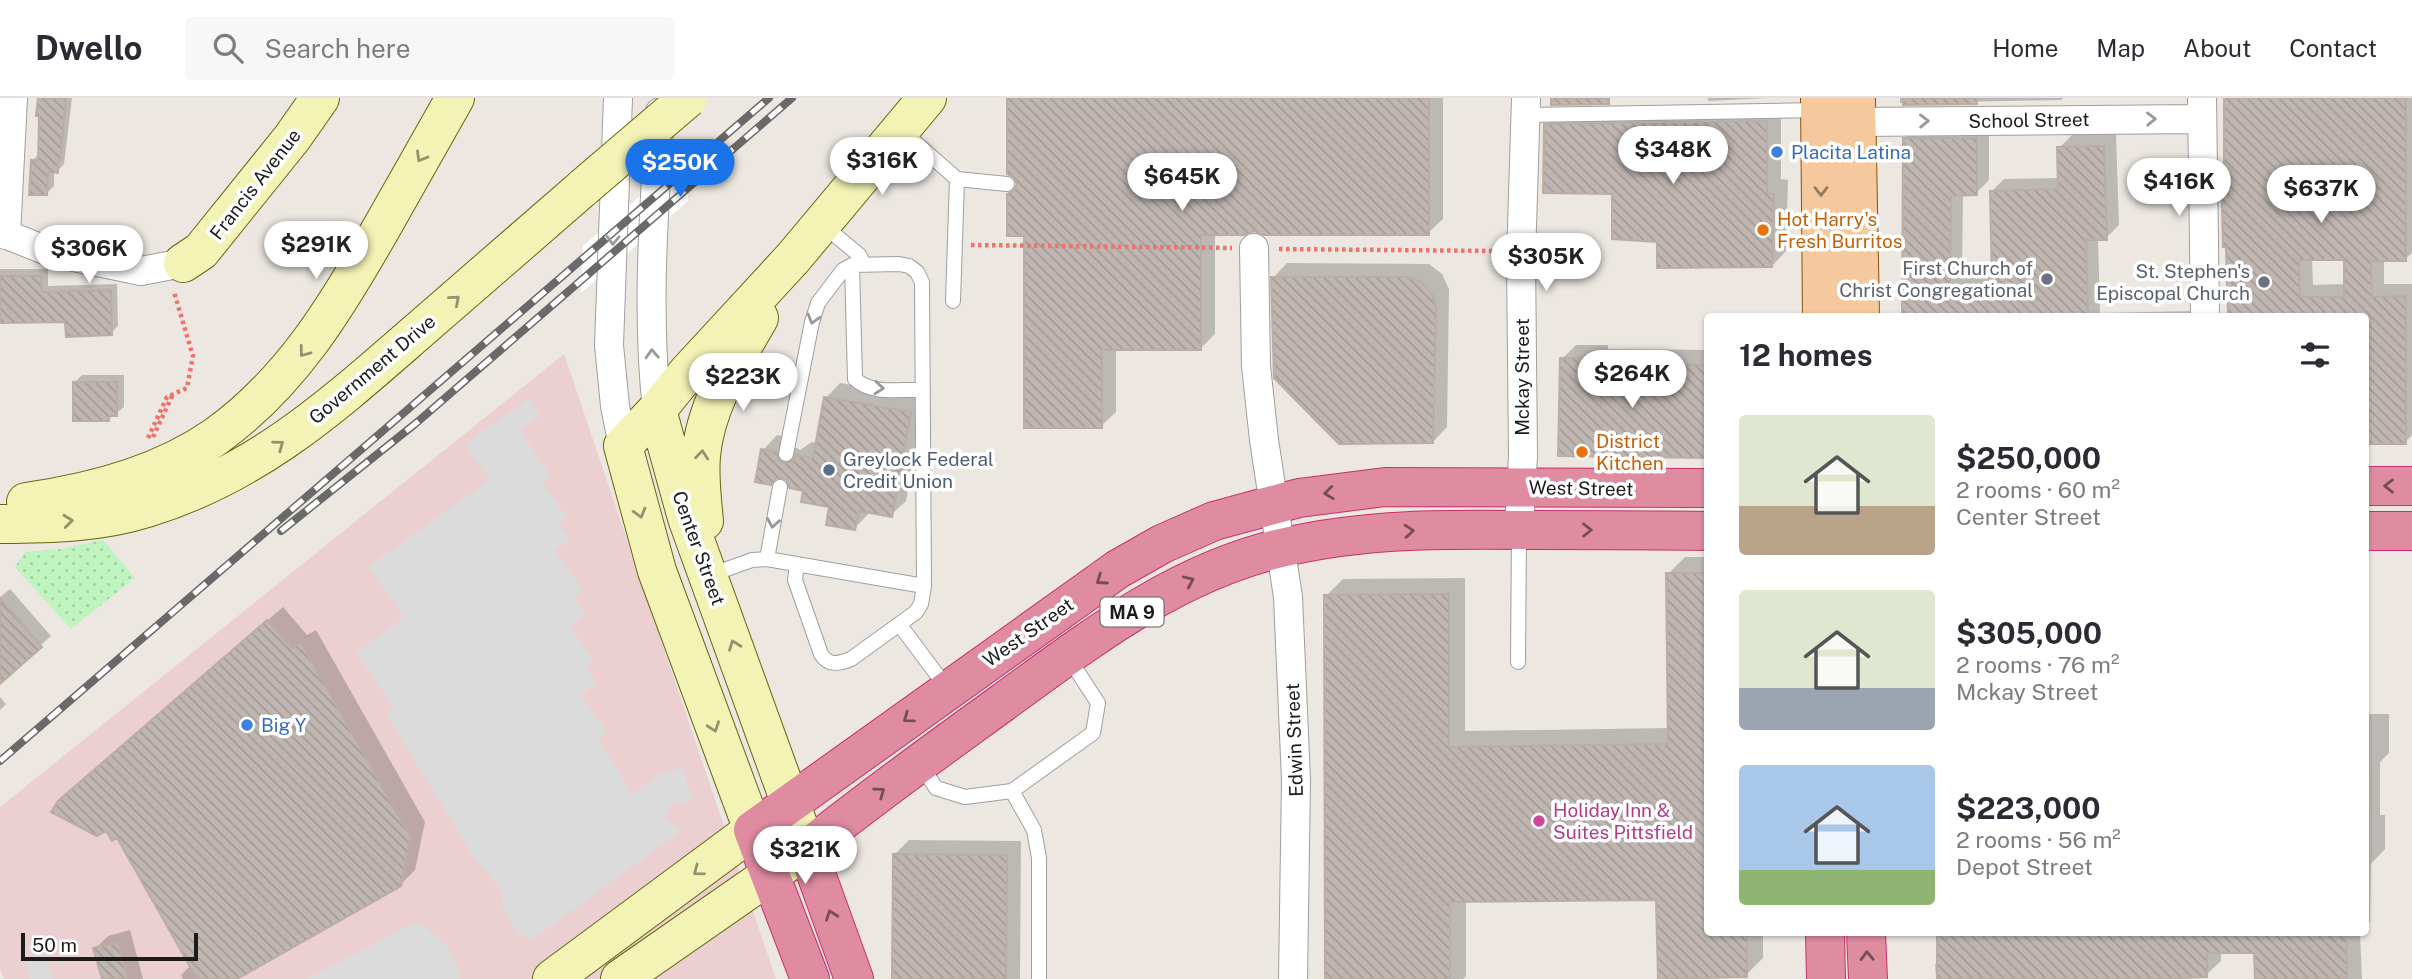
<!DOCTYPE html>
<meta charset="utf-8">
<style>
:root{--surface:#fff;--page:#f7f7f7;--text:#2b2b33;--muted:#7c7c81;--line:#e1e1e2;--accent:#1a73e8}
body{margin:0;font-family:"Public Sans",sans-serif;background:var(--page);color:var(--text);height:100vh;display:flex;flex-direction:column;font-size:26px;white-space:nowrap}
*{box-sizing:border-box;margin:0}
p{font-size:23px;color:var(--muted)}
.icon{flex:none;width:38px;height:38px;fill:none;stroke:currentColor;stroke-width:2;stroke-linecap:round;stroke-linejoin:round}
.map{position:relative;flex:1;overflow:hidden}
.drawer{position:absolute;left:1704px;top:215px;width:665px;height:623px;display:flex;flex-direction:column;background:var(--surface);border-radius:7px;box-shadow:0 2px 5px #0004}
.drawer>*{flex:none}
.scale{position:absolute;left:21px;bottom:18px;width:177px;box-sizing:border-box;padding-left:7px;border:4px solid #1b1b1b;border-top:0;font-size:19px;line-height:24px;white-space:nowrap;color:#1b1b1b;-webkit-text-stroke:5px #fff;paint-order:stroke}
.price{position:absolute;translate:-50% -60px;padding:0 16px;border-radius:24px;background:#fff;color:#222;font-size:23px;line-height:46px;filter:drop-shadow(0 2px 4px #0008)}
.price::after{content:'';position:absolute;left:50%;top:42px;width:21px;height:16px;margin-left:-10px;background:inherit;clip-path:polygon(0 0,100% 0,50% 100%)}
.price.on{background:var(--accent);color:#fff}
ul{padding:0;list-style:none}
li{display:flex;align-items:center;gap:21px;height:175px;padding:0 35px}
li span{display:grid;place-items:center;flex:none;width:196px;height:140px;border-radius:7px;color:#555}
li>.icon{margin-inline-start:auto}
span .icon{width:84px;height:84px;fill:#fffc;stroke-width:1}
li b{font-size:30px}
h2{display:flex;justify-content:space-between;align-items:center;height:84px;padding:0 35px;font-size:30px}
header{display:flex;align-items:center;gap:42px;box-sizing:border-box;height:98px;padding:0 35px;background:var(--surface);border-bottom:2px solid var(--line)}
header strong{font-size:33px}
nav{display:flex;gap:38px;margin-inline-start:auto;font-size:24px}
.search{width:490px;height:63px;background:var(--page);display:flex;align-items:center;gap:18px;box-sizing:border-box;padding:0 24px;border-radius:7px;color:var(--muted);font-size:26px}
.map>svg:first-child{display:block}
</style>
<header>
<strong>Dwello</strong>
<div class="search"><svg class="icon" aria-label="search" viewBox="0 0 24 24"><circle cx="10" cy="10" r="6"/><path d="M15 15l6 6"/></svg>Search here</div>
<nav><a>Home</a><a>Map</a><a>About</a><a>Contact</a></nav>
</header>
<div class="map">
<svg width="2412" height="881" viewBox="0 0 2412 881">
<defs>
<pattern id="park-dots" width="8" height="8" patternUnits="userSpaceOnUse" patternTransform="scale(1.75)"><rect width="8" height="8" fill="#bff4bf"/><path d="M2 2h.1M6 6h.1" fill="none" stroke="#a4d1a4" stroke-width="1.8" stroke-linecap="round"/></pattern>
<pattern id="building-back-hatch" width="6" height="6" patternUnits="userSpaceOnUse" patternTransform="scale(1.75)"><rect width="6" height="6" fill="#c0b6b1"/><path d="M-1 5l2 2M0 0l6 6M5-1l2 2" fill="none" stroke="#a49c98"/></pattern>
</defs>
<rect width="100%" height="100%" fill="#ece7e1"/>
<path fill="#ecd0d1" d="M564 256 776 881H4L0 870V709Z"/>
<path fill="url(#park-dots)" d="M103 442 135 480 71 531 15 469 25 454 60 451Z"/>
<path fill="#dbdbdb" d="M528 301 540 318 520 333 551 378 542 385 567 419 559 427 570 441 555 453 583 493 574 499 586 516 569 528 594 563 586 570 597 585 581 597 607 634 598 641 632 696 661 675 683 670 692 702 670 707 664 719 682 732 533 841 518 834 503 811 502 793 473 758 386 615 394 609 356 555 404 519 368 469 490 382 465 346Z
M418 823 444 845 460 871V881H307Z
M46 855 53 881H30L25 861Z"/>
<path fill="#fff" d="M689 55 688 103 581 195 583 148Z"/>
<path fill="#0003" fill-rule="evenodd" d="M39 0H72L64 66 57 73H54V88L46 96 32 63 40 55Z
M1009 0H1443V121L1428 135 1254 132 1215 136V236L1201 250H1116V314L1101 328 1009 96 1019 86Z
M1708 0H1768L1708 3Z
M1900 0H2063L2061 2 1900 5Z
M2226 0H2412V155L2405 161H2384V186H2412V337L2405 344H2366V219H2230L2222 71 2226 67ZM2312 160H2345V186L2313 187Z
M1781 9V81L1788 82 1786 153 1772 168 1659 142 1546 27 1561 12Z
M1918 28H1989V82L1976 95 1963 96 1962 176H1994L1991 94 2004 81 2059 80V50L2072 37 2116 36 2119 127 2106 140H2098L2100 215 2193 213V219H1905V41Z
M1287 165 1429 166 1442 176 1449 191 1447 329 1433 344 1273 180Z
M0 171H48V188L117 186 118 228 111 235 0 200Z
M1576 247H1608V251L1708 252V358L1560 356 1562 261Z
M82 277H124V309L108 322 74 285Z
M840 285 924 300 906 403 891 417 870 414 855 430 831 408 787 380 763 352 777 337 791 340 793 348 800 352 812 344 818 345 826 300Z
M1685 459H1708V835H1763V860L1746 877 1658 800 1466 802V878L1463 881H1326V498L1343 481 1465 480V633L1669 630 1668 476Z
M10 491 51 538 0 583V499Z
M283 509 307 537 316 532 425 724 415 772 400 787 234 881H183L181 877 191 867 118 738 107 731 69 696Z
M0 599 6 606 0 612Z
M2366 606V616H2389V655L2380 664V717H2385V751L2371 766 2370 824 2366 828Z
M909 742 1021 743 1020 881H894L895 756Z
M130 832 143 881H103L95 851 108 838Z
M1938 835H2360L2362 881H2257L2256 854 2221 853V863L2206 877 2172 878 2169 881H1936L1935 866 1939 863Z"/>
<path fill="url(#building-back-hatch)" stroke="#bcada4" stroke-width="2" fill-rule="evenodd" d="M38 0H66L60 63H58V75L48 74 47 97H29L31 62 38 63 39 18H36Z
M1007 0H1429V137H1264L1254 133 1244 137H1201V252H1102V330H1024V138H1007V96L1014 92 1017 86 1013 79 1007 76Z
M1551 0H1609V6L1551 7Z
M1903 0H1977V6L1903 7Z
M2224 0H2406V163H2371L2372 199 2406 198V346H2366V219H2228L2226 149H2223L2221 70H2224ZM2299 162H2344V199H2300Z
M1767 23V95L1774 96 1772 169 1657 170V144L1612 141V96L1543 95 1544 26Z
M1903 40H1977V97L1951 98 1950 188H1992L1990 93 2058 91 2057 49 2104 48 2107 142H2086L2088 219H1902Z
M0 178H41L42 194 111 192 112 237 66 239 65 224 0 225Z
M1271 179H1408L1420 183 1428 191 1434 200 1436 212 1433 345 1339 346 1274 280Z
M1560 260 1594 261V265L1706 267 1708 360 1558 358Z
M73 284H117V318H109V323H73Z
M824 299 911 314 892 419 859 413 855 432 826 427 829 409 801 404 803 393 789 390 786 381 776 380 771 387 755 384 761 351 777 354 779 363 785 365 793 363 796 357 813 360Z
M1666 475H1708V835H1747V879L1658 881 1656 802 1450 804V881H1325L1324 497 1449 496V649L1668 646Z
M0 500 42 549 0 586Z
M267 522 292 550 301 545 411 740 401 788 237 881H197L117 740 112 743 106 733 97 738 51 714 58 703Z
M893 756 1007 757 1006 881H892Z
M1937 835H2346L2347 881H2255L2254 855H2207V879L2160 881H1937Z
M118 844 128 881H102L93 850Z"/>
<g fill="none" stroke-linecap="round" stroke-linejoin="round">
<g stroke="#9f9f9f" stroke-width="16">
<path id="lane" d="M1526 17 1818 12
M901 32 957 81 953 203
M957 81 1007 86
M823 127 859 157 864 166
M852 167 855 281C872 297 900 291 923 292
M786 356 812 224 818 205 843 172 852 167 899 166 909 168 917 174 922 184 924 488 921 506 916 514 851 561C839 566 828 568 821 556L795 482 797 466
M767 461 780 389
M710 477 752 462 767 461 924 488
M899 526 947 590
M1518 564 1519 433
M920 666 936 690 965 699 1012 693 1093 635 1098 605 1068 559
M1012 693 1034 732 1039 760V881"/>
</g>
<g stroke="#9f9f9f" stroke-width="30">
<path id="street" d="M618 0 609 247 615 308 623 348
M2202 0 2205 219
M1856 24 2202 21
M0 134 50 154 141 173 183 165
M6 137 13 0
M1254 150 1256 268 1264 342 1288 499 1296 682 1293 881
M657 312C646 213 654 113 660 14
M1519 431 1523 358 1521 160 1526 0"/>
</g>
<g stroke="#64670c" stroke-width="40">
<path id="secondary" d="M183 165 201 153 292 40 320 0
M26 404C91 395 160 377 215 339 291 285 337 208 382 129 406 86 431 43 455 0
M704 423C702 401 699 380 701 358 705 308 735 262 759 220
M0 426C49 426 100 425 147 410 257 376 331 309 416 235 472 187 528 138 584 89
M552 881 753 732 657 473 623 348 657 312 687 275 793 160 927 0
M620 881 807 751 687 420 657 312"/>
</g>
<g stroke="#87550a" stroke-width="40">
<path id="primary" d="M1820 0 1822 219
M1856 0 1860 219"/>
</g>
<g stroke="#c82f6e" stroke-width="40">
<path id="highway" d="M2366 388H2412
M2366 433H2412
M1825 835 1826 881
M1866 835 1868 881
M810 881 753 732 1118 471 1162 446 1214 423 1299 400 1385 389 1708 390
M854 881 807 751C870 700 936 653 1002 605 1089 542 1174 475 1281 450 1364 430 1449 431 1534 432 1592 432 1650 432 1708 433"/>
</g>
<path stroke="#ef726e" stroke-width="4.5" stroke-dasharray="3.5 3.5" stroke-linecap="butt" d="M971 147 1232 150
M1279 151 1498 153
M153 339 173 296
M148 340 167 299 187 290 193 258 174 194"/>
<use href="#lane" stroke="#fff" stroke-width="14"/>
<use href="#street" stroke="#fff" stroke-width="28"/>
<use href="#secondary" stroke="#f4f3b6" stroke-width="38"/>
<use href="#primary" stroke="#f5c89d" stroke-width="38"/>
<use href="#highway" stroke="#df8ca1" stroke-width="38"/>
<g stroke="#696969" stroke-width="8">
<path id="rail" d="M281 433 415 326 792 0
M0 663 769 0"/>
</g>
<use href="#rail" stroke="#fff" stroke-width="5" stroke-dasharray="16" stroke-linecap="butt"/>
<g stroke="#64670c" stroke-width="40" stroke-linecap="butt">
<path id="secondary-bridge" d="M584 89 688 0"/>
</g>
<use href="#secondary-bridge" stroke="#f4f3b6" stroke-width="38"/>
</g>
<defs><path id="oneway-chevron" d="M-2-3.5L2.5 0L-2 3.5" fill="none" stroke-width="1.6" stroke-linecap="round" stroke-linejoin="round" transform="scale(1.75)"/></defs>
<g stroke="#989898">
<use href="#oneway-chevron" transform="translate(2151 21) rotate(-1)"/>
<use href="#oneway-chevron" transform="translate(1924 23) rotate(-1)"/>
<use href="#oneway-chevron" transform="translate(613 142) rotate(92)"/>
<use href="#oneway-chevron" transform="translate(813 221) rotate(106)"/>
<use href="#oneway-chevron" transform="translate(652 256) rotate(-93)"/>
<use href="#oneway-chevron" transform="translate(879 290) rotate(5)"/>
<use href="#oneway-chevron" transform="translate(773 425) rotate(100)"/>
</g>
<g stroke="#929270">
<use href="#oneway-chevron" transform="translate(421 59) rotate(120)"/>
<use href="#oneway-chevron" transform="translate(455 202) rotate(-41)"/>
<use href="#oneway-chevron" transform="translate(304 254) rotate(127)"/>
<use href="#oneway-chevron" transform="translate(279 347) rotate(-36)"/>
<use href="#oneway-chevron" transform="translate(702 357) rotate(-84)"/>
<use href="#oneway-chevron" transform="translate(640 415) rotate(74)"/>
<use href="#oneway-chevron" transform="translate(68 423) rotate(-6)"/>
<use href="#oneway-chevron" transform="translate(734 547) rotate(-110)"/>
<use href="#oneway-chevron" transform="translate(714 629) rotate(70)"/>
<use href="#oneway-chevron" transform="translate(698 773) rotate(143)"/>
</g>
<use stroke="#937a62" href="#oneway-chevron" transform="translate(1821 93) rotate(90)"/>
<g stroke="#734e57">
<use href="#oneway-chevron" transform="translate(2389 388) rotate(-179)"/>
<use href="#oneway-chevron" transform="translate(1329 395) rotate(173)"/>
<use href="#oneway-chevron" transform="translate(1587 432)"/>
<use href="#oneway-chevron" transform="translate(1409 433) rotate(-4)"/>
<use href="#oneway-chevron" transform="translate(1101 482) rotate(145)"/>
<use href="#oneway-chevron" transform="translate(1189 483) rotate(-24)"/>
<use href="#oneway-chevron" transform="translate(908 620) rotate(144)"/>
<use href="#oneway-chevron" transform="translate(880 694) rotate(-36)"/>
<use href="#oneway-chevron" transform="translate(831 817) rotate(-110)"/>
<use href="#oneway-chevron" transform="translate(1867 858) rotate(-92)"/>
</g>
<g fill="#3f7fe0" stroke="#fff" stroke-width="2.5">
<circle cx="1777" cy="54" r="7"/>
<circle cx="247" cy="627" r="7"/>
</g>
<g fill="#e8710a" stroke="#fff" stroke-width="2.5">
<circle cx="1763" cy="132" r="7"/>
<circle cx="1582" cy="354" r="7"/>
</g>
<g fill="#6b7280" stroke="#fff" stroke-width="2.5">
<circle cx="2047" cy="181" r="7"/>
<circle cx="2264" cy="184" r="7"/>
</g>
<circle fill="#5c6f8a" stroke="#fff" stroke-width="2.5" cx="829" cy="372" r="7"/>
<circle fill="#d1479c" stroke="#fff" stroke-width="2.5" cx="1539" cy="723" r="7"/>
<g text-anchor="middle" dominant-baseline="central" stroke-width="7" stroke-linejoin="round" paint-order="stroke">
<rect fill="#fff" stroke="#5f5f5f" stroke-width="2" x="1100.5" y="499.5" width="63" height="29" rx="5"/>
<g font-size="18" font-weight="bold" fill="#1b1b1b">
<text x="1132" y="514">MA 9</text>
</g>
<g font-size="19" fill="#1b1b1b" stroke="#fff">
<text transform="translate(2029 22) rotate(-1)">School Street</text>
<text transform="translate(255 86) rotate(-52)">Francis Avenue</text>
<text transform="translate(372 271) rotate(-40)">Government Drive</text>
<text transform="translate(1522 279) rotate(-90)">Mckay Street</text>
<text transform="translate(1581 390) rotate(1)">West Street</text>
<text transform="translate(699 450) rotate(70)">Center Street</text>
<text transform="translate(1028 534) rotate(-35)">West Street</text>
<text transform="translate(1294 642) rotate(-92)">Edwin Street</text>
</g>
<g font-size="19" fill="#366cbe" stroke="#fff" text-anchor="start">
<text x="1791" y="54">Placita Latina</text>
<text x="261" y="627">Big Y</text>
</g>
<g font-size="19" fill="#c56008" stroke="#fff" text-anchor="start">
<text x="1777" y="121">Hot Harry's<tspan x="1777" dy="22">Fresh Burritos</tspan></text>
<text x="1596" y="343">District<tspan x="1596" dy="22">Kitchen</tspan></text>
</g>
<g font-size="19" fill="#5b616d" stroke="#fff" text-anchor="end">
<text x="2033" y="170">First Church of<tspan x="2033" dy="22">Christ Congregational</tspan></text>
<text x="2250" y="173">St. Stephen's<tspan x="2250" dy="22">Episcopal Church</tspan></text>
</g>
<g font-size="19" fill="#4e5e75" stroke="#fff" text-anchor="start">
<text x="843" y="361">Greylock Federal<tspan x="843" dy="22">Credit Union</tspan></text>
</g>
<g font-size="19" fill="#b23c85" stroke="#fff" text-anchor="start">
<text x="1553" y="712">Holiday Inn &amp;<tspan x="1553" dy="22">Suites Pittsfield</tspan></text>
</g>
</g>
</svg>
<div class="scale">50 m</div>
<b class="price" style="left:1673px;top:88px">$348K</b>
<b class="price" style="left:882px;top:99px">$316K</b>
<b class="price on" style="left:680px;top:101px">$250K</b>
<b class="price" style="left:1182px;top:115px">$645K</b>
<b class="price" style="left:2179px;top:120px">$416K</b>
<b class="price" style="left:2321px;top:127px">$637K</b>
<b class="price" style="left:316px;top:183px">$291K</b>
<b class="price" style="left:89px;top:187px">$306K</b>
<b class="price" style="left:1546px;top:195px">$305K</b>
<b class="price" style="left:1632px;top:312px">$264K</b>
<b class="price" style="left:743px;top:315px">$223K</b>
<b class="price" style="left:805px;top:788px">$321K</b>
<section class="drawer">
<h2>12 homes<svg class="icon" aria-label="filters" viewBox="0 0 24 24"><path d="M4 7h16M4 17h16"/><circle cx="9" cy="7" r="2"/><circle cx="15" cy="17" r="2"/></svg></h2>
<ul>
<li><span style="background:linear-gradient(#dfe7d0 65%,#b9a48a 0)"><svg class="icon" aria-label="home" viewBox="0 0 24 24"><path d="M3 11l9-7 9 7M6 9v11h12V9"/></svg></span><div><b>$250,000</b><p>2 rooms · 60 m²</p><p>Center Street</p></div></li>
<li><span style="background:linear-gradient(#dfe7d0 70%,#9aa5b1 0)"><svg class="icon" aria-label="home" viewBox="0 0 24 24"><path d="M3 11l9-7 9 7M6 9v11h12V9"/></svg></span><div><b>$305,000</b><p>2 rooms · 76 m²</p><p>Mckay Street</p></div></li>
<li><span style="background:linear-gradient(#a9c7e8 75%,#8fb573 0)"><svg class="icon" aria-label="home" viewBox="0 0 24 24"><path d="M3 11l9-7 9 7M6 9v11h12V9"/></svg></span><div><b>$223,000</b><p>2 rooms · 56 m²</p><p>Depot Street</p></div></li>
</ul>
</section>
</div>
